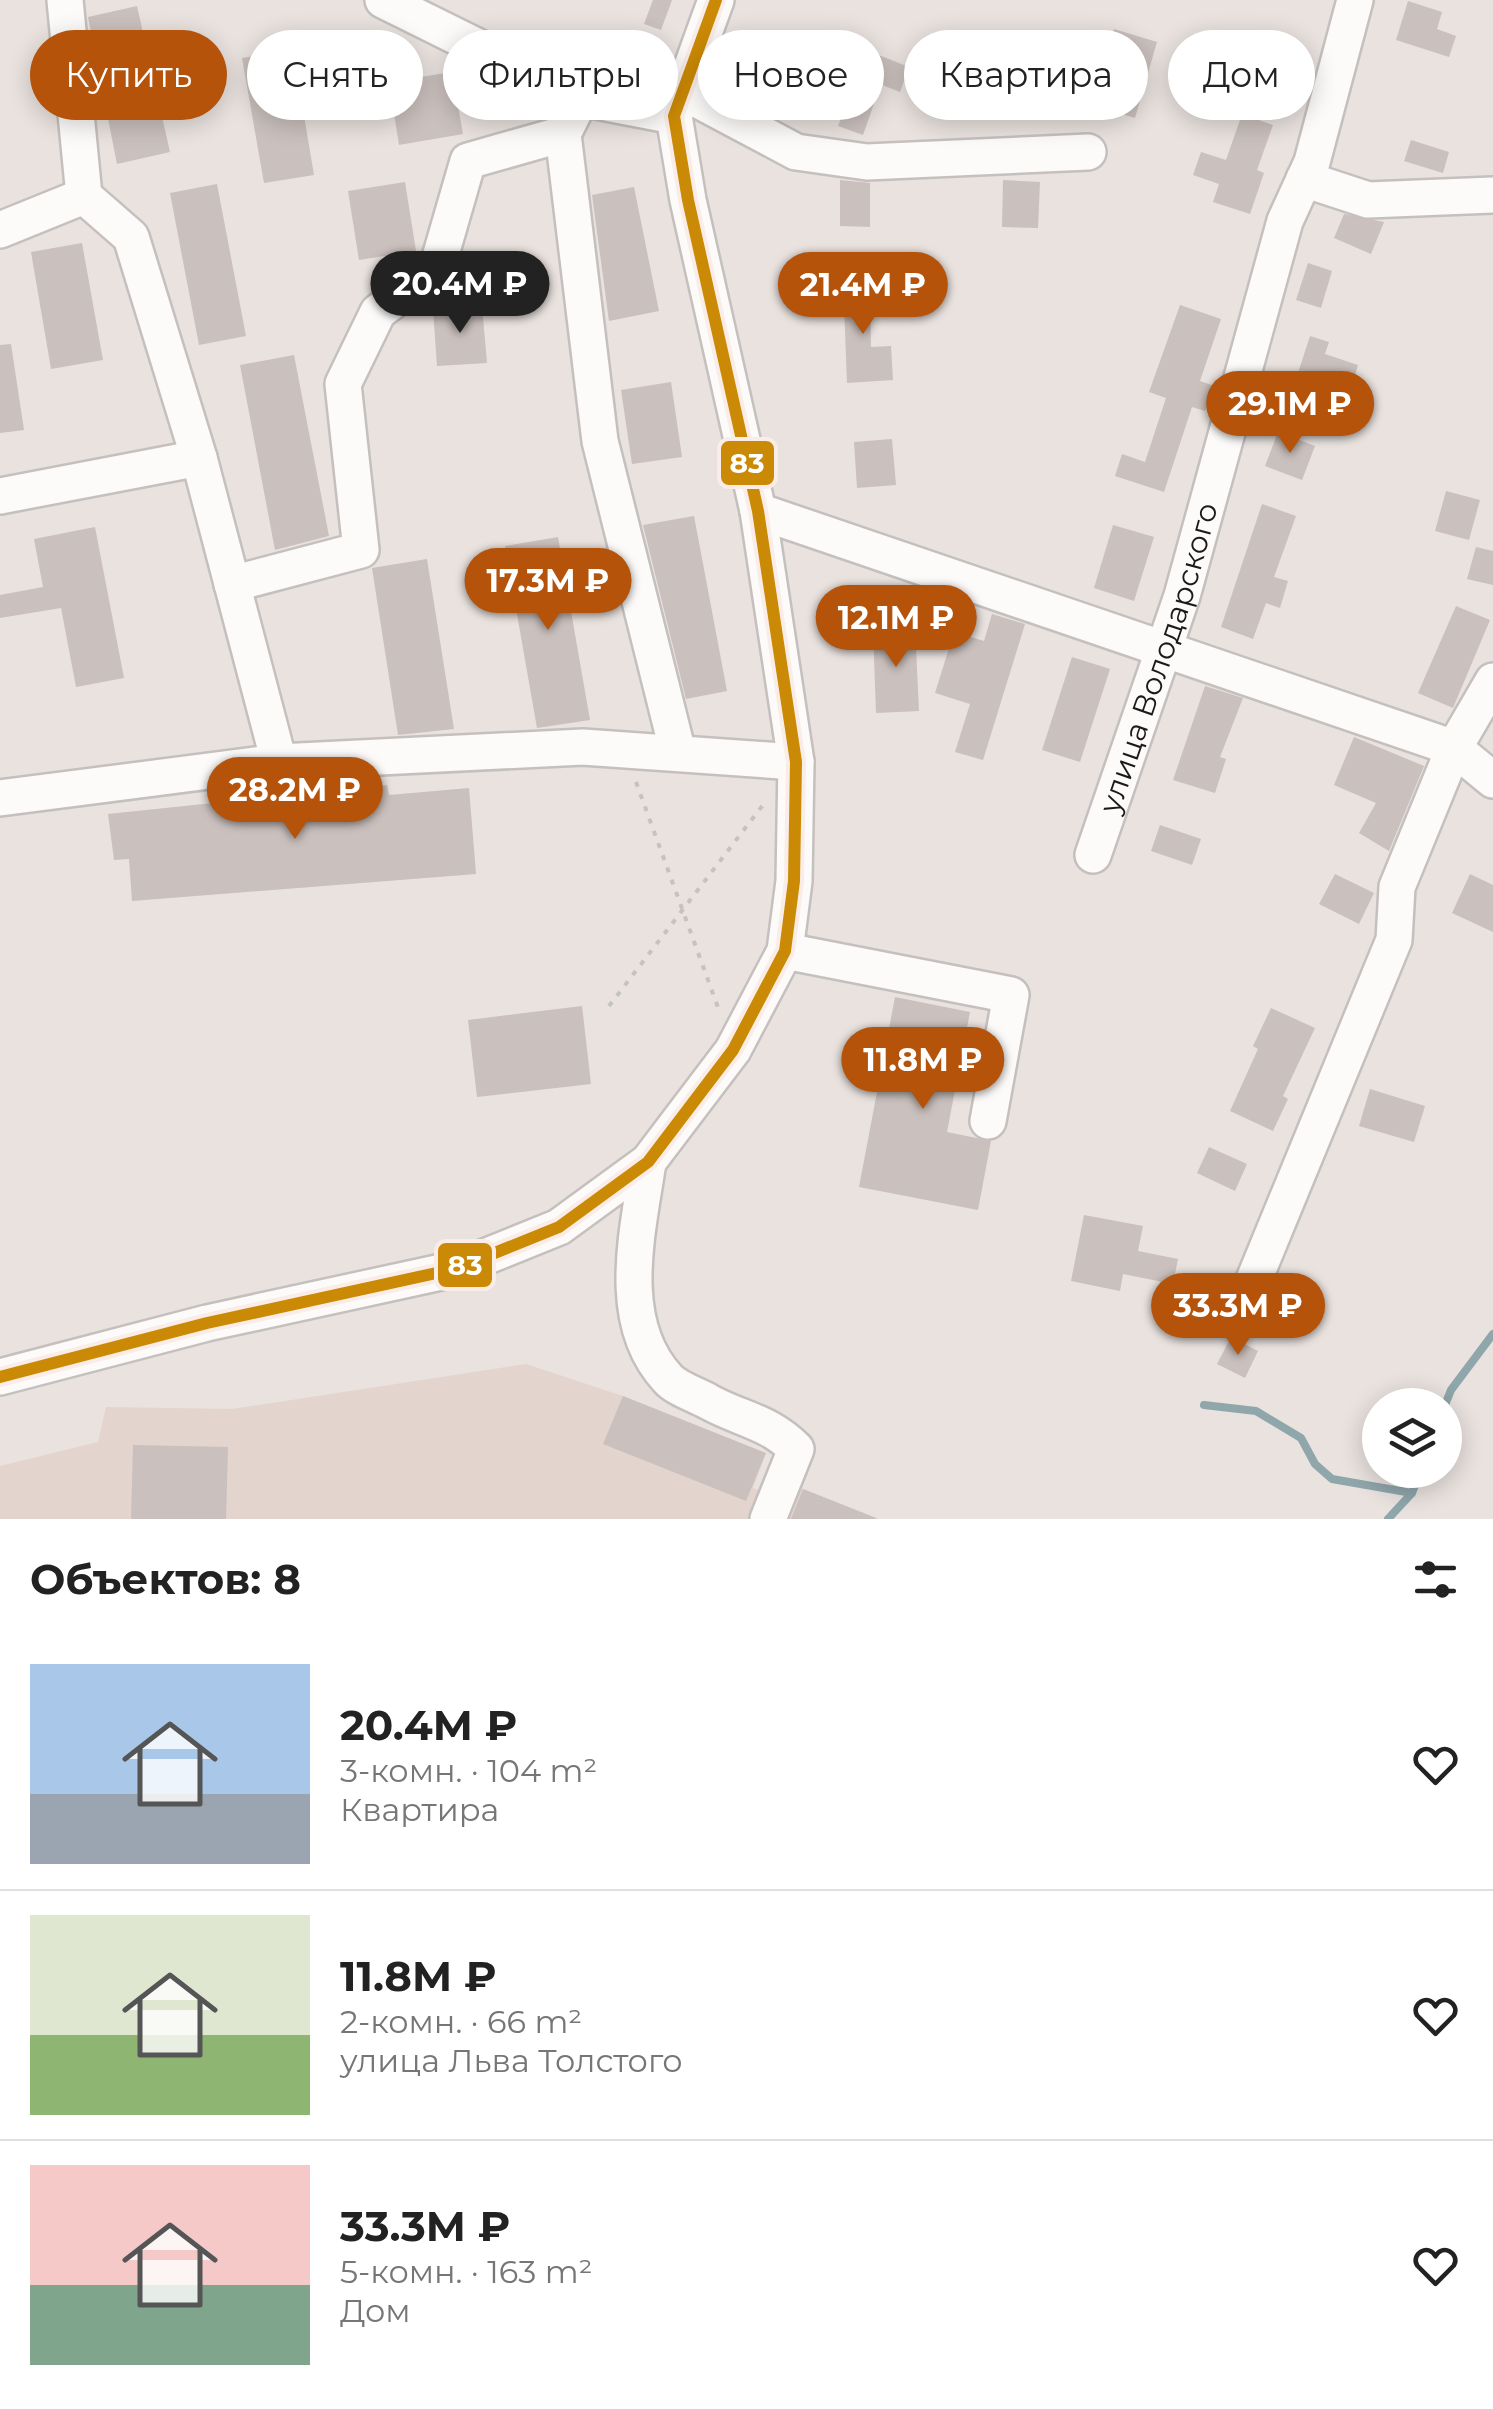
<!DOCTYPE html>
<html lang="ru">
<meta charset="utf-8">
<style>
:root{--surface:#fff;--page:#f6f6f6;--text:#222;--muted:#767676;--line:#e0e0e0;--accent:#b45309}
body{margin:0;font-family:Montserrat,sans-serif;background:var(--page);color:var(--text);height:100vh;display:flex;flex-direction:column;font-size:38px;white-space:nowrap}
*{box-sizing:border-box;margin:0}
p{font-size:32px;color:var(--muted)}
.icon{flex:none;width:55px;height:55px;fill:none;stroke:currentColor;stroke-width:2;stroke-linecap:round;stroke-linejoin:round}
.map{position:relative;height:1519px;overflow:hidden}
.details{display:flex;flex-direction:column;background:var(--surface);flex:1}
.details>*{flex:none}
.top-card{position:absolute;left:30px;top:30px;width:1435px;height:90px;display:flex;gap:20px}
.controls{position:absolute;left:1362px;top:1388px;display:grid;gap:20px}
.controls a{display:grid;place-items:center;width:100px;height:100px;border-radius:50%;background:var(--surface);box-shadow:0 5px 25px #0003;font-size:50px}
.price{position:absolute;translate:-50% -85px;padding:0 22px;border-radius:35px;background:var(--accent);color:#fff;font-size:32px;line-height:65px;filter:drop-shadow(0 2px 5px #0008)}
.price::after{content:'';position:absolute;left:50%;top:60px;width:30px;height:22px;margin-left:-15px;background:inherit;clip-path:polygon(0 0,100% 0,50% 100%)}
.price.active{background:#222;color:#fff}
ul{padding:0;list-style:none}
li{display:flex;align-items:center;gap:30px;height:250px;padding:0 30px}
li+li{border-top:2px solid var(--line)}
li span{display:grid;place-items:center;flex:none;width:280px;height:200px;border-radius:0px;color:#555}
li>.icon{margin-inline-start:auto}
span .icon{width:120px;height:120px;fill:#fffc;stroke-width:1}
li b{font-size:42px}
h2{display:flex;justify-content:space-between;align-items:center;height:120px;padding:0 30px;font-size:42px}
.tag{padding:0 35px;border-radius:45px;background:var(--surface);box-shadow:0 5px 25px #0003;font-size:35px;line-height:90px}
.tag.active{background:var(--accent);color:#fff}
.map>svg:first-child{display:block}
</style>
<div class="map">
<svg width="1493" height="1519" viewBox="0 0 1493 1519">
<rect width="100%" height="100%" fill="#e9e2df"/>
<path fill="#e3d4ce" d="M526 1364 623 1396 766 1453 753 1488 790 1500 796 1486 879 1519H0V1466L98 1442 106 1407 232 1409Z"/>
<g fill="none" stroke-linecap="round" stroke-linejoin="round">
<path stroke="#8fa6ab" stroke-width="8" d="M1204 1405 1256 1411 1301 1438 1315 1464 1332 1479 1412 1493
M1445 1405 1451 1390 1493 1334
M1388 1519 1412 1493 1421 1470"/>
</g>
<path fill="#cac0bd" d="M653 0H672L661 30 644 24Z
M1408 1 1442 12 1437 29 1456 36 1449 57 1396 40Z
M137 6 170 152 117 164 88 17Z
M1114 29 1157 42 1135 118 1091 105Z
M293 50 314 175 264 183 242 58Z
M876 54 909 67 900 92 867 79Z
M452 72 463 134 399 145 389 82Z
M852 88 876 98 863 135 838 126Z
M1242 114 1273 125 1257 170 1264 173 1250 214 1213 202 1219 184 1193 175 1201 152 1226 160Z
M1411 140 1449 152 1443 173 1404 161Z
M840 180 870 183V227L840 226Z
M1003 180 1040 182 1038 228 1002 227Z
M405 182 416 251 359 260 348 191Z
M217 184 246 336 199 345 170 193Z
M634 187 659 311 609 321 592 195Z
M1344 214 1384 222 1371 254 1334 238Z
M82 243 103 360 51 369 31 252Z
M1308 263 1332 271 1321 308 1296 300Z
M843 279H870L871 347 891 346 893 380 847 383Z
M1180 305 1221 319 1200 381 1214 386 1205 411 1192 407 1164 492 1115 476 1122 454 1145 462 1166 398 1149 392Z
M482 306 487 363 437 366 433 309Z
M1310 336 1329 342 1325 354 1358 365 1349 396 1296 379Z
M11 344 24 430 0 433V345Z
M294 355 329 536 275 550 240 365Z
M671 382 682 457 632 464 621 390Z
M1278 432 1315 446 1302 480 1265 466Z
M892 439 896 485 857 488 854 442Z
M1446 491 1480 500 1469 540 1435 531Z
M1262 504 1296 516 1274 577 1288 581 1280 608 1266 603 1253 639 1221 627Z
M694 516 727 691 686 699 643 525Z
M1113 525 1154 537 1134 601 1094 588Z
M95 527 124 678 76 687 61 608 0 618V595L43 587 34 539Z
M558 537 590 720 537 728 505 546Z
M1476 547 1493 551V585L1467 579Z
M427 559 454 729 398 735 372 568Z
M1456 606 1490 620 1453 708 1418 693Z
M992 614 1025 624 983 760 955 752 970 704 935 693 954 632 984 641Z
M915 627 919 711 876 713 873 629Z
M1072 657 1110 669 1080 762 1042 750Z
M1205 686 1243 698 1220 757 1226 759 1215 793 1173 780Z
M1354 737 1424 766 1389 851 1359 833 1376 803 1334 785Z
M387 785 389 795 469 788 476 874 132 901 129 859 114 860 108 814Z
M1160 825 1201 839 1192 865 1151 851Z
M1335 874 1374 893 1359 924 1319 904Z
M1470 874 1493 885V932L1452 913Z
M895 997 970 1012 947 1132 991 1141 978 1210 859 1187Z
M582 1006 591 1084 477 1097 468 1020Z
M1271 1008 1315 1028 1283 1096 1288 1099 1273 1131 1230 1111 1258 1049 1253 1046Z
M1370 1089 1425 1106 1414 1142 1359 1126Z
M1209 1147 1247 1164 1235 1191 1197 1173Z
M1084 1215 1143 1226 1138 1251 1178 1259 1173 1284 1123 1274 1120 1291 1071 1281Z
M1231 1337 1258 1351 1245 1378 1217 1364Z
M623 1396 766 1453 746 1501 603 1444Z
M133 1445 228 1447 226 1519H131Z
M803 1489 876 1518V1519H791Z"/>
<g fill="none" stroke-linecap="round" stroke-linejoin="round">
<g stroke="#c5c0bd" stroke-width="40">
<g id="minor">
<path d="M383 0 581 98 674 116"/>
<path d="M685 93 796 152 867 162 1088 152"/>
<path d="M581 98 563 134 600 441 678 753"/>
<path d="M1304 179 1368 200 1493 195"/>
<path d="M84 196 131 237 199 458"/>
<path d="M0 230 84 196 65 0"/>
<path d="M0 496 199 458 279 762"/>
<path d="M758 511 1454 748 1493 780"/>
<path d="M232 584 361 550 343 384 378 312 437 268 468 161 563 134"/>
<path d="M0 798 279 762 583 747 796 762"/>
<path id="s1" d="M1093 855 1182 596 1285 221 1312 162 1355 0"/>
<path d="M785 951 1011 995 988 1121"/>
<path d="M648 1162C638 1231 614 1321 668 1379 677 1389 697 1395 709 1402 742 1420 768 1421 796 1449L768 1519"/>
<path d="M1251 1287 1394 940 1397 887 1454 748 1493 681"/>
<path d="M0 1377 207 1323 455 1269 559 1227 648 1162 733 1050 785 951 794 881 796 762 758 511 688 200 674 116 716 0"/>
</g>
</g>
<path stroke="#c5c2c2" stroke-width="4" stroke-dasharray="5 8" stroke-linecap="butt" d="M636 782 720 1013
M609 1006 766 801"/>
<use href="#minor" stroke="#fcfbfa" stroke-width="35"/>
<g stroke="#faede8" stroke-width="20">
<path id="bus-1" d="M0 1377 207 1323 455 1269 559 1227 648 1162 733 1050 785 951 794 881 796 762 758 511 688 200 674 116 716 0"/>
</g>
<use href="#bus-1" stroke="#cb8a05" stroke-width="12"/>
</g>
<g text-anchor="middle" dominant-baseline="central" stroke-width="9" stroke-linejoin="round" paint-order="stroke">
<g font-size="30" fill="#1d1917" stroke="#faede8">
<text stroke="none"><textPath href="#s1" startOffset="208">улица Володарского</textPath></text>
</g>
</g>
<g stroke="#faede8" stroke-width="4">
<rect x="719" y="439" width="57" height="48" rx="10" fill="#cb8a05"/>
<rect x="436" y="1241" width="58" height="48" rx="10" fill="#cb8a05"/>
</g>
<g font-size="28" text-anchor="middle" font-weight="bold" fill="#fff">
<text x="747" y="473">83</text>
<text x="465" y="1275">83</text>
</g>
</svg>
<div class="controls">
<a><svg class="icon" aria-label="layers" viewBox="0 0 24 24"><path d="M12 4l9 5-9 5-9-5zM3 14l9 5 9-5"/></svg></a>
</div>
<b class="price active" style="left:460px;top:336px">20.4M ₽</b>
<b class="price" style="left:863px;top:337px">21.4M ₽</b>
<b class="price" style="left:1290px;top:456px">29.1M ₽</b>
<b class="price" style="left:548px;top:633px">17.3M ₽</b>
<b class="price" style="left:896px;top:670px">12.1M ₽</b>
<b class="price" style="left:295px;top:842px">28.2M ₽</b>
<b class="price" style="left:923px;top:1112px">11.8M ₽</b>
<b class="price" style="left:1238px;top:1358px">33.3M ₽</b>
<div class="top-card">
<a class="tag active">Купить</a>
<a class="tag">Снять</a>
<a class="tag">Фильтры</a>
<a class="tag">Новое</a>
<a class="tag">Квартира</a>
<a class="tag">Дом</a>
</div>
</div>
<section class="details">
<h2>Объектов: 8<svg class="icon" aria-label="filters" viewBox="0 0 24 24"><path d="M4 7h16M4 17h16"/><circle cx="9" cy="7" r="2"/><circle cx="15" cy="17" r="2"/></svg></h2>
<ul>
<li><span style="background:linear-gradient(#a9c7e8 65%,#9aa5b1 0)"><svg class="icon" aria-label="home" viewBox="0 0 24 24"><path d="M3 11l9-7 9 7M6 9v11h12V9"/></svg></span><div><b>20.4M ₽</b><p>3-комн. · 104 m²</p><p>Квартира</p></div><svg class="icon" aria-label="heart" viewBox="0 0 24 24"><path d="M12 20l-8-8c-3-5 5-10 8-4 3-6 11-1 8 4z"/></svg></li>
<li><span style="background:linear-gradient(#dfe7d0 60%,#8fb573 0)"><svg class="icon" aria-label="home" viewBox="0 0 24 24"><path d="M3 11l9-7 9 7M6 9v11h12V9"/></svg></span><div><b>11.8M ₽</b><p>2-комн. · 66 m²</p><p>улица Льва Толстого</p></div><svg class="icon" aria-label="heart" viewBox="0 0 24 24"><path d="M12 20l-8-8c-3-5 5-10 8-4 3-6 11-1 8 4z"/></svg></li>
<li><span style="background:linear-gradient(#f6c9c9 60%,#7fa58c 0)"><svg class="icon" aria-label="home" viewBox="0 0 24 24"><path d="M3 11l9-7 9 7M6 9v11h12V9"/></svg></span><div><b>33.3M ₽</b><p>5-комн. · 163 m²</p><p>Дом</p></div><svg class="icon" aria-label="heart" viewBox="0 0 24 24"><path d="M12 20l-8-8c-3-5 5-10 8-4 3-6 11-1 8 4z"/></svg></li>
</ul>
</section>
